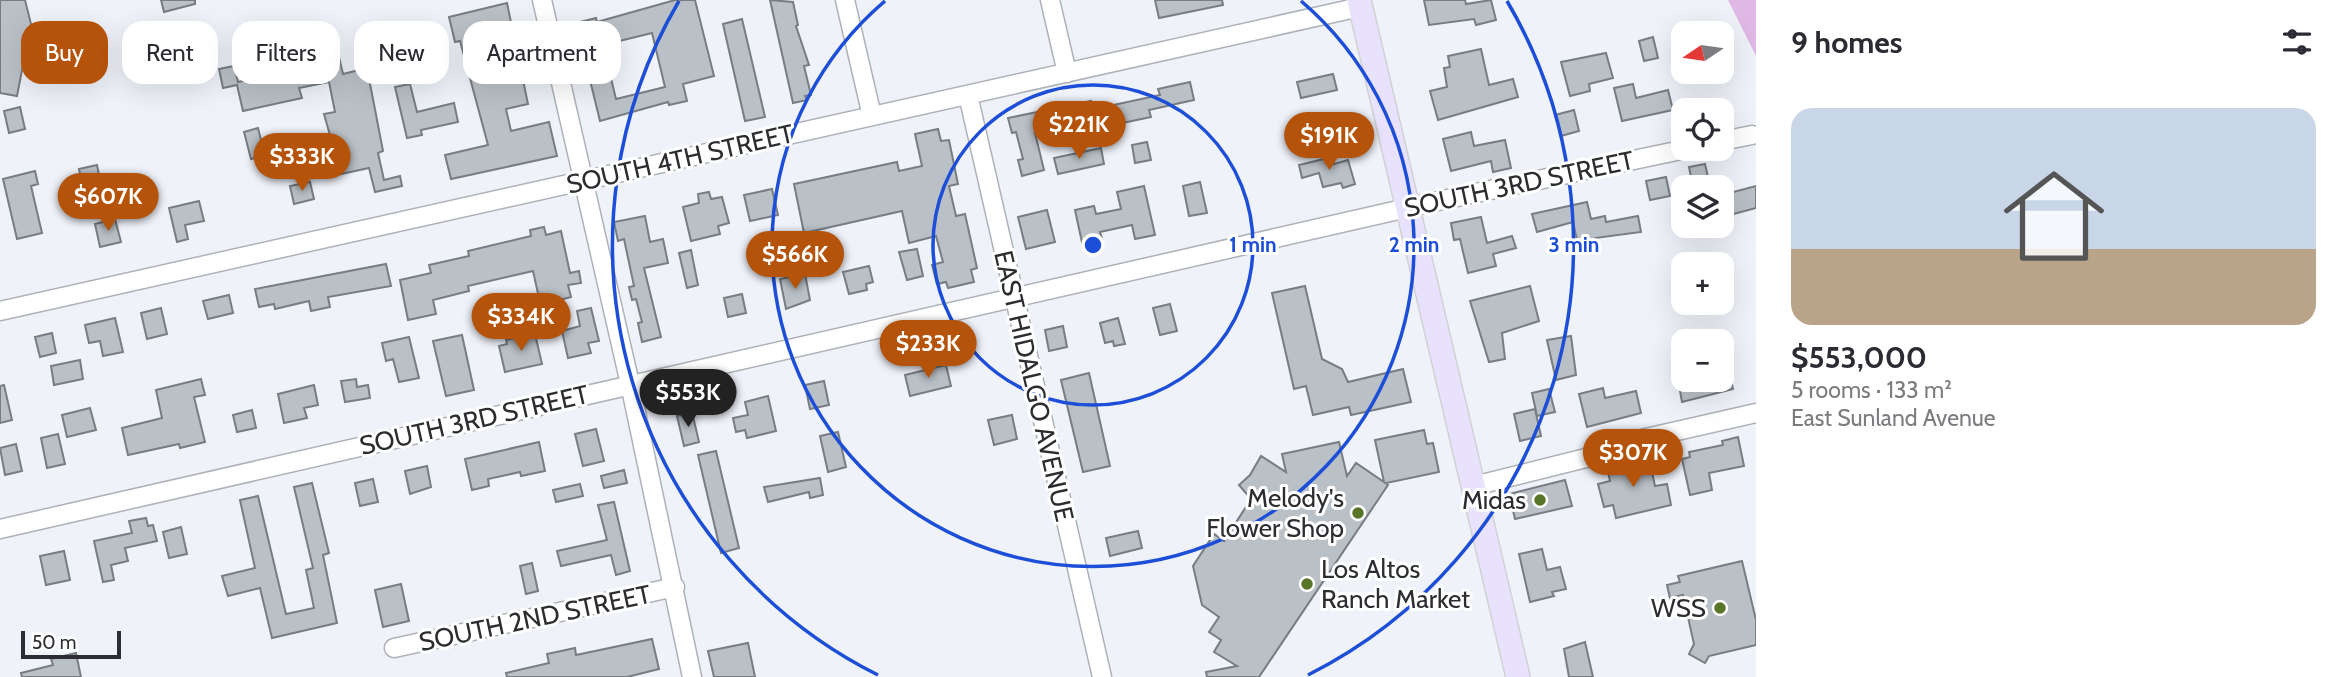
<!DOCTYPE html>
<meta charset="utf-8">
<style>
:root{--surface:#fff;--page:#f2f2f3;--text:#2b2b33;--muted:#7c7c81;--line:#e1e1e2;--accent:#b45309}
body{margin:0;font-family:Cabin,sans-serif;background:var(--page);color:var(--text);height:100vh;display:flex;flex-direction:column;font-size:26px;white-space:nowrap}
*{box-sizing:border-box;margin:0}
p{font-size:23px;color:var(--muted)}
.icon{flex:none;width:38px;height:38px;fill:none;stroke:currentColor;stroke-width:2;stroke-linecap:round;stroke-linejoin:round}
.map{position:relative;flex:1;overflow:hidden}
.details{display:flex;flex-direction:column;background:var(--surface);width:595px}
.details>*{flex:none}
.guide{position:absolute;left:21px;top:21px;width:665px;height:63px;display:flex;gap:14px}
.needle{width:46px;rotate:257deg}
.controls{position:absolute;left:1671px;top:21px;display:grid;gap:14px}
.controls a{display:grid;place-items:center;width:63px;height:63px;border-radius:14px;background:var(--surface);box-shadow:0 7px 28px #0002;font-size:35px}
.scale{position:absolute;left:21px;bottom:18px;width:100px;box-sizing:border-box;padding-left:7px;border:4px solid #2c2d30;border-top:0;font-size:19px;line-height:24px;white-space:nowrap;color:#2c2d30;-webkit-text-stroke:5px #fff;paint-order:stroke}
.price{position:absolute;translate:-50% -60px;padding:0 16px;border-radius:24px;background:var(--accent);color:#fff;font-size:23px;line-height:46px;filter:drop-shadow(0 2px 4px #0008)}
.price::after{content:'';position:absolute;left:50%;top:42px;width:21px;height:16px;margin-left:-10px;background:inherit;clip-path:polygon(0 0,100% 0,50% 100%)}
.price.current{background:#222;color:#fff}
ul{padding:0;list-style:none}
li{display:grid;align-content:center;gap:14px;height:371px;padding:0 35px}
li+li{border-top:2px solid var(--line)}
li span{display:grid;place-items:center;height:217px;border-radius:21px;color:#555}
li>.icon{margin-inline-start:auto}
span .icon{width:126px;height:126px;fill:#fffc;stroke-width:1}
li b{font-size:30px}
h2{display:flex;justify-content:space-between;align-items:center;height:84px;padding:0 35px;font-size:30px}
.chip{padding:0 24px;border-radius:21px;background:var(--surface);box-shadow:0 7px 28px #0002;font-size:24px;line-height:63px}
.chip.current{background:var(--accent);color:#fff}
main{display:flex;flex:1;min-height:0}
.map>svg:first-child{display:block}
</style>
<main>
<div class="map">
<svg width="1756" height="677" viewBox="0 0 1756 677">
<rect width="100%" height="100%" fill="#eff2f9"/>
<path fill="#dfb8e5" d="M1728 0H1756V56Z"/>
<path fill="#bac1c6" stroke="#777d82" stroke-width="2" fill-rule="evenodd" d="M0 0H25L31 24 17 96 0 93Z
M161 0H195V4L164 12Z
M675 0H695L714 76 683 84 687 101 669 105 668 102 600 121 576 23 596 18 597 22ZM652 33 665 87 616 99 603 45Z
M770 0 793 2 798 25 796 26 809 65 804 66 811 95 805 96 807 100 793 103Z
M1155 0H1222L1223 5 1159 18Z
M1424 0H1465L1466 4 1491 0 1496 20 1476 25 1474 19 1429 25Z
M507 3 528 104 506 109 511 131 549 122 557 156 451 179 445 155 488 145 460 41 455 42 449 17Z
M742 19 765 117 745 121 723 24Z
M323 36 327 52 337 49 343 74 367 68 383 151 378 153 384 180 400 176 402 186 375 192 369 168 341 174 324 114 335 112 329 82 299 88 302 98 243 111 237 85 223 88 219 69 234 66 238 82 299 69 293 42Z
M1653 37 1658 58 1644 61 1639 41Z
M1481 49 1489 85 1513 79 1518 97 1438 120 1430 91 1447 87 1444 68 1450 67 1448 56Z
M1606 53 1613 78 1589 84 1590 91 1570 96 1561 62Z
M1333 74 1337 90 1301 98 1297 82Z
M1190 82 1194 100 1149 110 1151 117 1108 126 1104 107 1160 95 1158 89Z
M410 84 417 112 454 103 458 122 421 130 422 135 407 138 395 87Z
M1633 84 1636 98 1668 90 1673 110 1622 121 1614 88Z
M1091 101 1095 119 1035 133 1044 170 1022 176 1018 160 1023 159 1016 132 1012 133 1008 118Z
M20 107 25 129 9 133 4 111Z
M1574 110 1579 131 1561 136 1555 115Z
M258 128 265 156 251 159 244 132Z
M938 129 941 141 949 140 958 184 949 186 956 216 965 214 977 268 971 270 974 282 948 288 946 282 937 284 932 265 943 262 936 236 909 243 902 211 804 233 794 184 897 162 899 171 922 166 915 134Z
M1471 132 1474 146 1505 140 1511 168 1493 172 1491 161 1451 171 1443 139Z
M1147 142 1151 160 1135 163 1132 145Z
M1101 148 1104 164 1058 174 1054 158Z
M1332 157 1334 164 1348 160 1355 184 1343 188 1341 183 1323 187 1319 173 1302 178 1299 165Z
M1705 164 1710 186 1693 187 1689 167Z
M97 165 100 180 82 184 79 169Z
M35 171 38 184 31 186 42 233 17 239 3 179Z
M1666 177 1670 196 1650 200 1646 181Z
M310 182 314 199 294 204 290 186Z
M1200 182 1207 213 1189 216 1183 186Z
M1144 186 1155 235 1135 239 1132 225 1100 232 1103 242 1083 247 1075 210 1094 206 1096 214 1121 209 1117 192Z
M1756 186V208L1726 216 1722 195Z
M772 189 778 215 750 221 744 195Z
M709 192 711 199 722 197 729 223 718 226 720 234 691 241 683 207 699 203 698 194Z
M199 201 204 221 185 225 188 239 177 242 169 208Z
M1587 202 1591 219 1605 216 1606 222 1638 216 1641 232 1595 238 1597 245 1579 249 1573 222 1537 232 1532 214Z
M1047 210 1055 242 1026 249 1018 217Z
M645 216 650 242 663 239 668 263 644 268 661 337 642 342 638 323 642 322 636 299 632 300 629 287 634 286 624 239 618 241 614 222Z
M1481 217 1487 243 1512 236 1516 248 1493 254 1496 266 1468 273 1460 239 1454 240 1451 223Z
M115 219 121 242 100 247 95 224Z
M544 227 546 235 561 231 570 273 579 271 581 283 568 285 571 297 552 302 551 295 539 298 533 271 468 286 469 291 433 300 436 314 408 320 400 280 431 273 429 265 469 256 468 251 531 236 530 230Z
M917 249 923 276 907 280 899 252Z
M691 250 698 285 687 288 679 253Z
M386 264 391 286 328 297 330 307 311 311 309 301 275 309 274 304 259 307 255 289Z
M869 266 873 282 866 284 867 290 849 294 843 272Z
M805 274 810 300 786 309 780 279Z
M1305 286 1322 359 1342 369 1348 382 1403 369 1411 402 1351 415 1349 407 1313 415 1306 386 1294 389 1272 293Z
M1530 286 1539 321 1502 333 1505 359 1489 362 1470 301Z
M742 294 746 313 728 317 724 298Z
M229 295 233 313 208 319 203 301Z
M1170 304 1177 331 1160 335 1153 308Z
M161 308 167 334 147 339 141 313Z
M591 308 599 341 588 343 591 353 568 358 562 331 580 326 577 311Z
M115 318 123 352 103 356 100 341 89 343 85 325Z
M1118 318 1125 344 1114 346 1113 341 1105 343 1100 323Z
M1063 326 1067 347 1049 351 1045 330Z
M52 333 56 353 40 357 35 337Z
M535 334 542 364 505 372 499 346 507 344 506 340Z
M462 335 474 390 446 396 433 341Z
M1571 336 1576 375 1556 380 1547 340Z
M409 337 419 378 399 382 393 359 386 361 382 343Z
M80 360 83 379 54 385 51 366Z
M946 365 951 386 910 396 905 375Z
M1089 373 1110 466 1083 472 1061 380Z
M201 379 205 395 194 397 205 442 180 448 179 444 128 455 122 428 162 418 156 390Z
M356 379 357 387 368 385 370 398 345 402 341 381Z
M1678 380H1731L1733 389 1682 402Z
M824 381 829 405 810 409 805 385Z
M4 385 12 420 0 423V386Z
M314 385 318 405 304 408 307 418 284 423 278 394Z
M1603 388 1605 398 1636 391 1641 413 1587 427 1579 394Z
M1549 389 1555 412 1537 416 1532 393Z
M768 396 776 431 747 438 745 430 736 432 733 418 748 415 745 402Z
M90 408 96 430 67 437 62 415Z
M1535 409 1541 436 1520 441 1514 414Z
M252 410 256 428 237 432 233 415Z
M692 412 699 442 684 446 677 416Z
M1012 415 1017 439 994 445 988 420Z
M596 429 604 461 583 466 575 434Z
M1424 430 1427 444 1433 443 1439 472 1386 483 1388 485 1259 677H1207L1206 672 1237 666 1214 652 1221 640 1209 632 1219 617 1202 605 1193 566 1214 534 1224 541 1251 499 1239 485 1250 475 1261 456 1286 472 1282 454 1339 442 1347 476 1356 463 1384 482 1375 440Z
M838 432 846 467 828 472 820 436Z
M58 434 65 464 47 468 41 438Z
M1738 437 1744 466 1709 473 1712 490 1690 495 1682 459 1690 457 1689 452 1723 445 1722 441Z
M539 442 545 471 521 476 520 472 488 479 489 486 472 490 465 459Z
M16 444 22 471 5 475 0 448Z
M716 451 739 548 721 553 698 455Z
M1649 458 1655 486 1667 484 1671 505 1616 518 1613 505 1604 507 1598 484 1610 481 1607 467Z
M427 466 431 487 410 494 405 471Z
M624 470 627 483 604 488 601 476Z
M820 478 823 495 810 498 809 492 768 502 764 487Z
M373 479 378 502 360 506 355 483Z
M1565 480 1572 506 1515 519 1509 494Z
M312 483 329 553 323 555 337 623 272 638 260 588 228 596 222 576 255 568 240 500 258 496 286 614 314 608 306 570 313 568 294 487Z
M580 484 583 496 556 502 553 490Z
M614 502 630 571 616 575 611 555 561 566 557 551 607 540 598 505Z
M146 518 148 526 153 525 157 541 125 548 128 561 111 565 114 580 103 582 94 541 132 533 129 521Z
M181 527 187 554 169 558 163 532Z
M1138 531 1142 548 1110 556 1106 538Z
M1542 549 1547 570 1560 567 1566 589 1552 592 1554 596 1530 602 1519 554Z
M64 551 70 580 46 585 40 556Z
M1742 561 1756 620V645L1709 656 1705 663 1689 654 1694 644 1683 595 1670 598 1667 585 1680 582 1678 576Z
M532 563 538 591 526 594 520 566Z
M401 584 409 621 383 627 375 590Z
M652 639 659 669 627 677H507L506 673 549 663 547 654 575 648 576 655Z
M1585 642 1593 677H1569L1564 649Z
M748 643 755 677H714L708 651Z
M76 653 81 677H22L21 673 53 665 51 659Z"/>
<g fill="none" stroke-linecap="round" stroke-linejoin="round">
<g stroke="#aeb2b8" stroke-width="21">
<path id="minor" d="M542 0 630 384 692 677
M845 0 872 116
M1050 0 1067 73
M968 95 1102 677
M1722 141 1752 135
M0 311 1360 7
M1474 486 1598 455 1624 443 1756 413
M0 529 1438 201 1686 149
M394 648 675 587"/>
</g>
<g stroke="#d1d1d1" stroke-width="26">
<path id="major" d="M1359 0 1518 677"/>
</g>
<use href="#minor" stroke="#fff" stroke-width="18"/>
<use href="#major" stroke="#e8e2fe" stroke-width="23"/>
</g>
<g fill="none" stroke="#1d4ed8" stroke-width="3.5">
<circle cx="1093" cy="245" r="160"/>
<path d="M1301 1A321 321 0 1 1 885 1"/>
<path d="M878 675A481 481 0 0 1 679 1M1507 1A481 481 0 0 1 1308 675"/>
</g>
<g fill="#597529" stroke="#fff" stroke-width="2.5">
<circle cx="1540" cy="500" r="7"/>
<circle cx="1358" cy="513" r="7"/>
<circle cx="1307" cy="584" r="7"/>
<circle cx="1720" cy="608" r="7"/>
</g>
<g text-anchor="middle" dominant-baseline="central" stroke-width="6" stroke-linejoin="round" paint-order="stroke">
<g font-size="26" fill="#2c2d30" stroke="#fff">
<text transform="translate(680 159) rotate(-13)">SOUTH 4TH STREET</text>
<text transform="translate(1519 184) rotate(-12)">SOUTH 3RD STREET</text>
<text transform="translate(1034 386) rotate(77)">EAST HIDALGO AVENUE</text>
<text transform="translate(474 420) rotate(-13)">SOUTH 3RD STREET</text>
<text transform="translate(535 618) rotate(-12)">SOUTH 2ND STREET</text>
</g>
<g font-size="26" fill="#2c2d30" stroke="#fff" text-anchor="end">
<text x="1344" y="498">Melody's<tspan x="1344" dy="30">Flower Shop</tspan></text>
<text x="1526" y="500">Midas</text>
<text x="1321" y="569" text-anchor="start">Los Altos<tspan x="1321" dy="30">Ranch Market</tspan></text>
<text x="1706" y="608">WSS</text>
</g>
</g>
<circle cx="1093" cy="245" r="10" fill="#1d4ed8" stroke="#fff" stroke-width="3.5"/>
<g font-size="21" text-anchor="middle" font-weight="bold" fill="#1d4ed8" stroke="#fff" stroke-width="6" stroke-linejoin="round" paint-order="stroke">
<text x="1253" y="252">1 min</text>
<text x="1414" y="252">2 min</text>
<text x="1574" y="252">3 min</text>
</g>
</svg>
<div class="controls">
<a><svg class="needle" viewBox="-14 -14 28 28"><path d="M0-13l5 13h-10z" fill="#e53935"/><path d="M0 13l5-13h-10z" fill="#7c7c81"/></svg></a>
<a><svg class="icon" aria-label="locate" viewBox="0 0 24 24"><circle cx="12" cy="12" r="6"/><path d="M12 2v4M12 18v4M2 12h4M18 12h4"/></svg></a>
<a><svg class="icon" aria-label="layers" viewBox="0 0 24 24"><path d="M12 4l9 5-9 5-9-5zM3 14l9 5 9-5"/></svg></a>
<a>+</a>
<a>−</a>
</div>
<div class="scale">50 m</div>
<b class="price" style="left:1079px;top:161px">$221K</b>
<b class="price" style="left:1329px;top:172px">$191K</b>
<b class="price" style="left:302px;top:193px">$333K</b>
<b class="price" style="left:108px;top:233px">$607K</b>
<b class="price" style="left:795px;top:291px">$566K</b>
<b class="price" style="left:521px;top:353px">$334K</b>
<b class="price" style="left:928px;top:380px">$233K</b>
<b class="price current" style="left:688px;top:429px">$553K</b>
<b class="price" style="left:1633px;top:489px">$307K</b>
<div class="guide">
<a class="chip current">Buy</a>
<a class="chip">Rent</a>
<a class="chip">Filters</a>
<a class="chip">New</a>
<a class="chip">Apartment</a>
</div>
</div>
<section class="details">
<h2>9 homes<svg class="icon" aria-label="filters" viewBox="0 0 24 24"><path d="M4 7h16M4 17h16"/><circle cx="9" cy="7" r="2"/><circle cx="15" cy="17" r="2"/></svg></h2>
<ul>
<li><span style="background:linear-gradient(#c9d6e8 65%,#b9a48a 0)"><svg class="icon" aria-label="home" viewBox="0 0 24 24"><path d="M3 11l9-7 9 7M6 9v11h12V9"/></svg></span><div><b>$553,000</b><p>5 rooms · 133 m²</p><p>East Sunland Avenue</p></div></li>
</ul>
</section>
</main>
